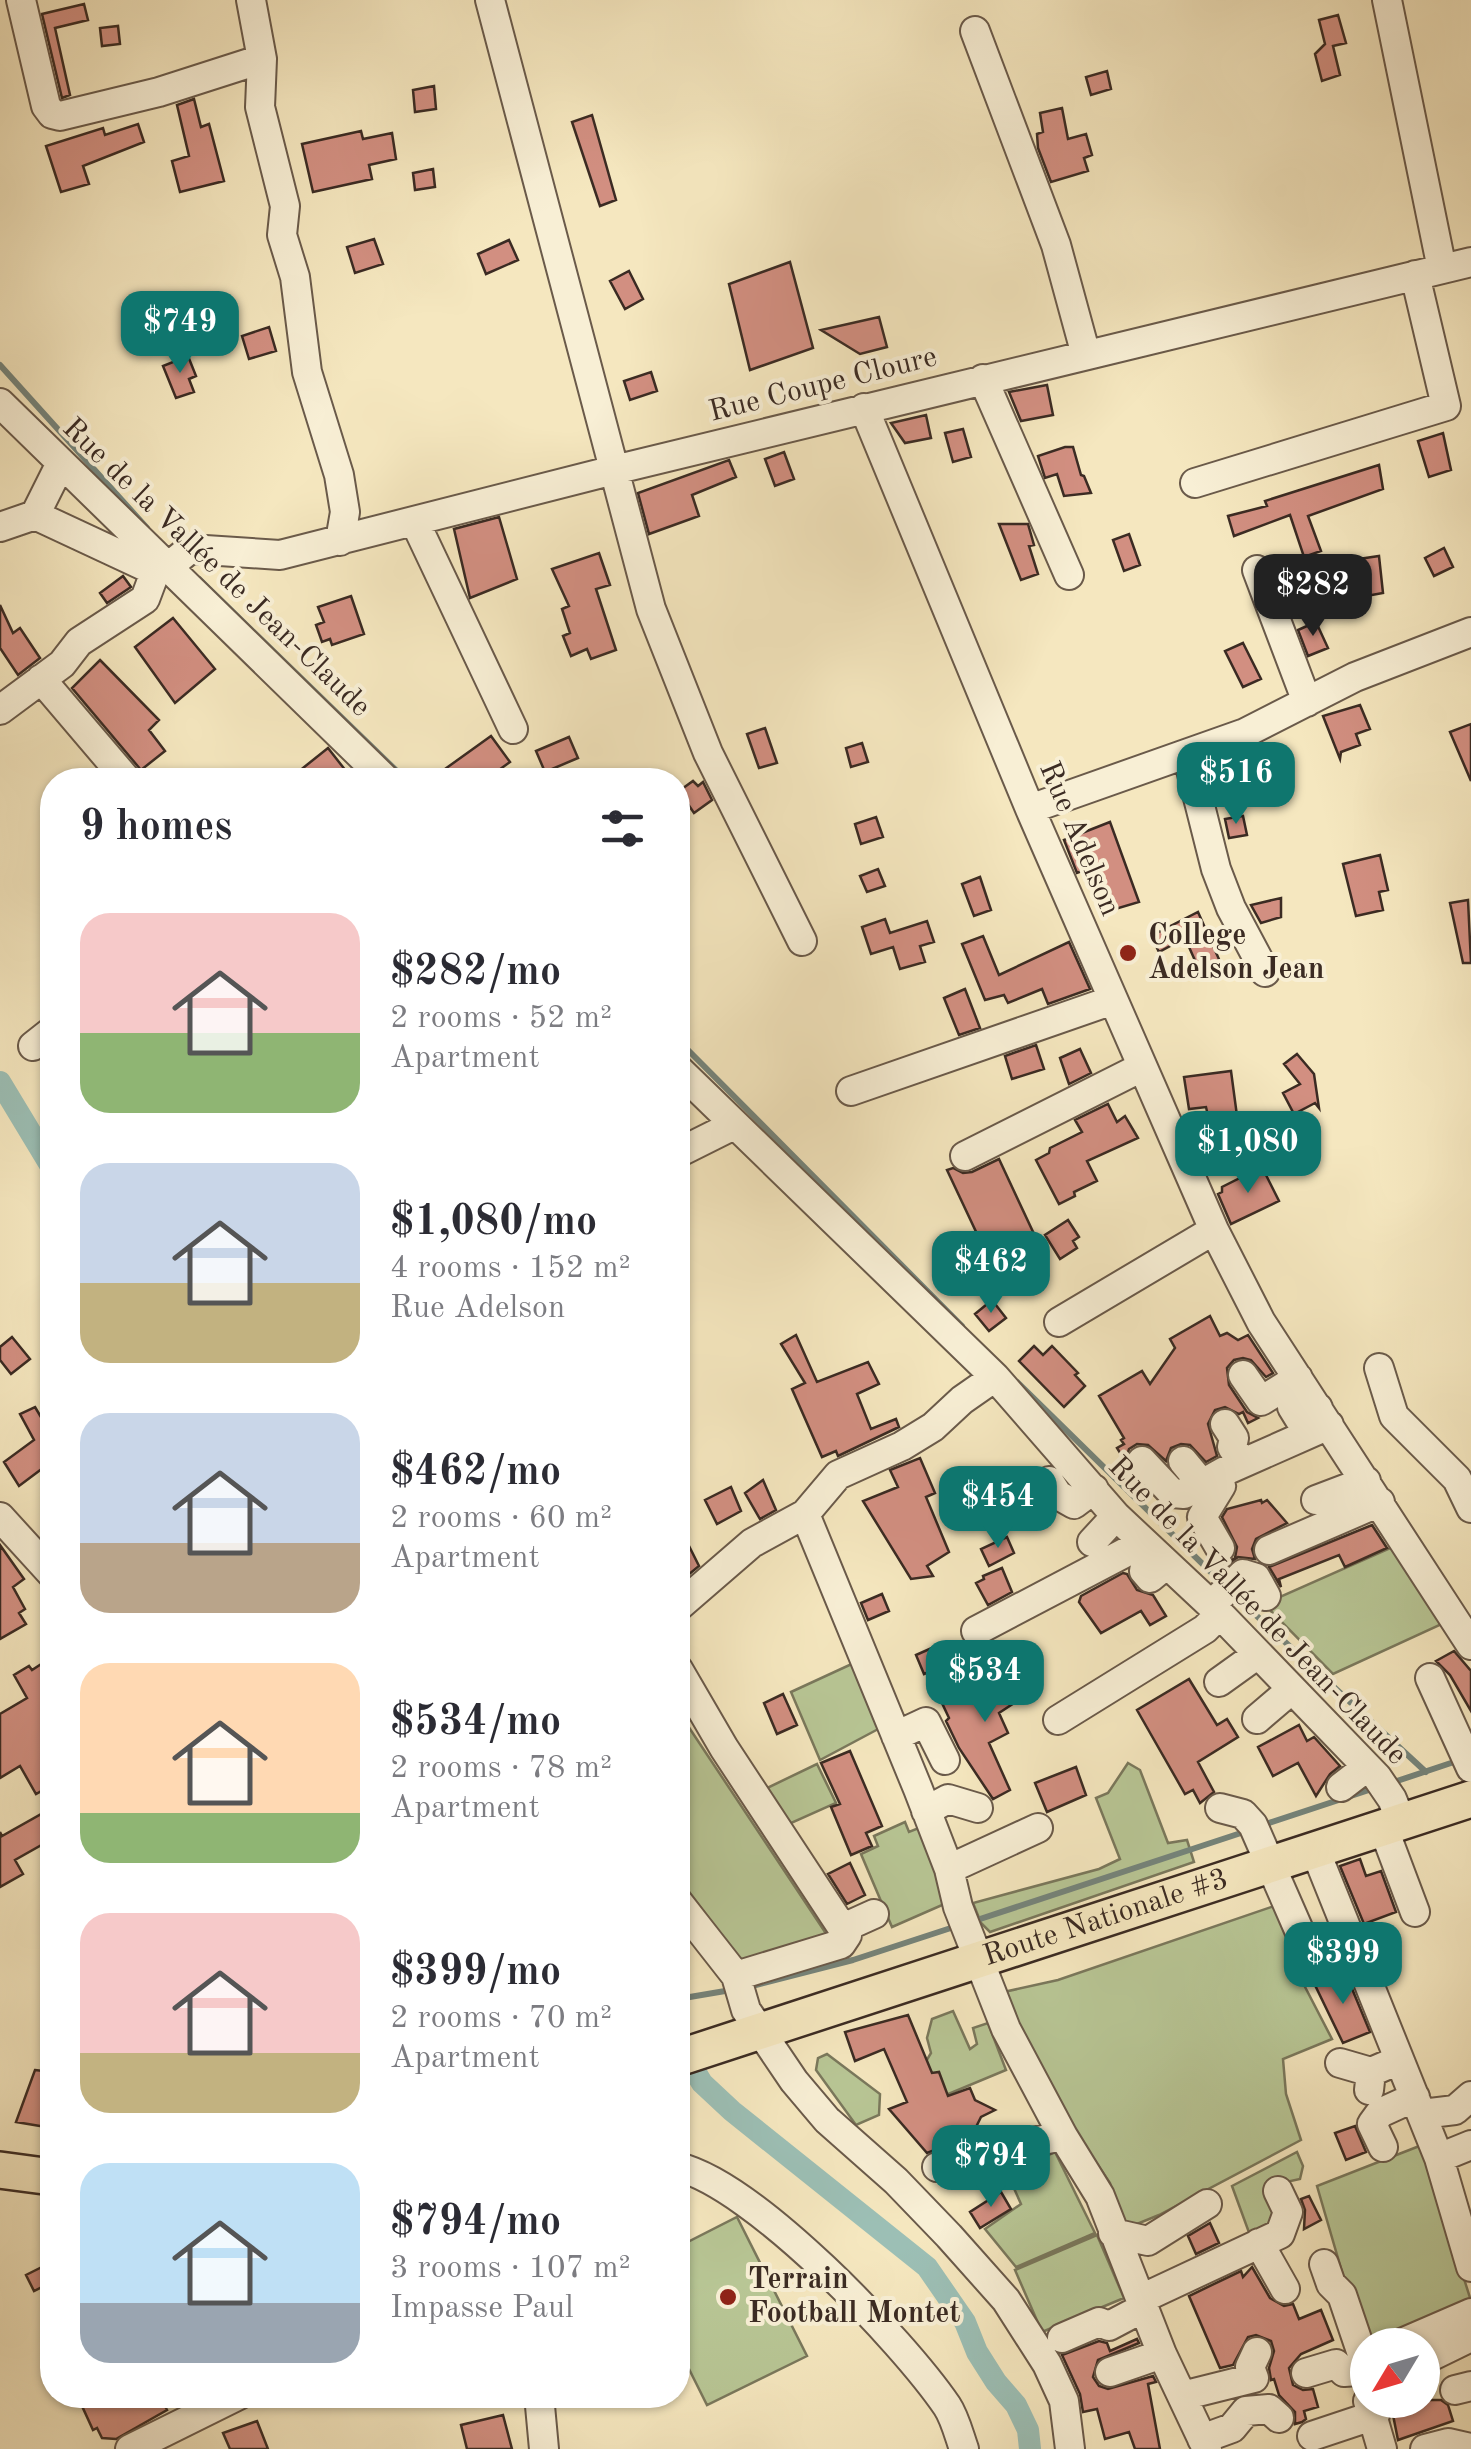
<!DOCTYPE html>
<meta charset="utf-8">
<style>
:root{--surface:#fff;--page:#f7f7f7;--text:#2b2b33;--muted:#7c7c81;--accent:#0f766e}
body{margin:0;font-family:"Old Standard TT",serif;background:var(--page);color:var(--text);height:100vh;display:flex;flex-direction:column;font-size:38px;white-space:nowrap}
*{box-sizing:border-box;margin:0}
p{font-size:32px;color:var(--muted)}
.icon{flex:none;width:55px;height:55px;fill:none;stroke:currentColor;stroke-width:2;stroke-linecap:round;stroke-linejoin:round}
.map{position:relative;flex:1;overflow:hidden}
.side{position:absolute;left:40px;top:768px;width:650px;height:1640px;display:flex;flex-direction:column;background:var(--surface);border-radius:40px;box-shadow:0 2px 8px #0004}
.side>*{flex:none}
.needle{width:65px;rotate:232deg}
.controls{position:absolute;left:1350px;top:2328px;display:grid;gap:20px}
.controls a{display:grid;place-items:center;width:90px;height:90px;border-radius:50%;background:var(--surface);box-shadow:0 2px 8px #0004;font-size:50px}
.price{position:absolute;translate:-50% -85px;padding:0 22px;border-radius:20px;background:var(--accent);color:#fff;font-size:32px;line-height:65px;filter:drop-shadow(0 2px 5px #0008)}
.price::after{content:'';position:absolute;left:50%;top:60px;width:30px;height:22px;margin-left:-15px;background:inherit;clip-path:polygon(0 0,100% 0,50% 100%)}
.price.active{background:#222;color:#fff}
ul{padding:0;list-style:none}
li{display:flex;align-items:center;gap:30px;height:250px;padding:0 40px}
li span{display:grid;place-items:center;flex:none;width:280px;height:200px;border-radius:30px;color:#555}
li>.icon{margin-inline-start:auto}
span .icon{width:120px;height:120px;fill:#fffc;stroke-width:1}
li b{font-size:42px}
h2{display:flex;justify-content:space-between;align-items:center;height:120px;padding:0 40px;font-size:42px}
.map>svg:first-child{display:block}
</style>
<div class="map">
<svg width="1471" height="2449" viewBox="0 0 1471 2449">
<rect width="100%" height="100%" fill="#f5e7bf"/>
<filter id="stains"><feTurbulence type="fractalNoise" baseFrequency=".002" numOctaves="4"/><feColorMatrix values="0 0 0 0 .2 0 0 0 0 .09 0 0 0 0 .02 0 0 0 .5 -.17"/></filter>
<radialGradient id="worn" r=".72"><stop offset=".6" stop-color="#630" stop-opacity="0"/><stop offset="1" stop-color="#630" stop-opacity=".3"/></radialGradient>
<path fill="#b8c695" stroke="#7a785c" stroke-width="2.5" d="M1397 1545 1444 1623 1333 1674 1264 1604Z
M856 1662 882 1727 820 1760 791 1692Z
M690 1729 829 1938 743 1964 678 1877V1750Z
M1128 1763 1140 1770 1168 1843 1187 1840 1194 1862 990 1932 981 1923 973 1903 1099 1869 1120 1859 1096 1798 1108 1793Z
M817 1764 836 1803 789 1824 765 1789Z
M905 1822 909 1832 924 1826 949 1902 892 1927 861 1854 878 1846 874 1836Z
M1280 1904 1300 1961 1292 1964 1293 1981 1304 1985 1332 2039 1283 2059 1286 2094 1301 2140 1159 2215 1137 2224 1126 2223 1120 2216 1110 2183 1071 2125 1034 2057 1004 1992 1058 1980Z
M953 2011 970 2049 977 2044 973 2028 988 2023 1006 2070 946 2095 932 2079 925 2063 931 2053 927 2038 932 2019Z
M827 2054 880 2094 879 2115 856 2125 816 2070 818 2058Z
M1422 2145 1471 2301 1469 2306 1379 2345H1368L1365 2351 1317 2186Z
M1055 2152 1095 2233 1016 2267 985 2229 1021 2204 1008 2175Z
M1297 2152 1303 2166 1300 2179 1286 2182 1279 2222 1251 2238 1232 2186Z
M737 2217 807 2356 707 2405 678 2347V2247Z
M1097 2235 1124 2298 1042 2332 1015 2270Z"/>
<g fill="none" stroke-linecap="round" stroke-linejoin="round">
<path stroke="#75847b" stroke-width="6" d="M0 365 147 528
M199 579 406 780
M678 1040 962 1326
M1017 1382 1222 1583
M1234 1595 1426 1772
M1391 1783 1460 1760
M1263 1825 1375 1788
M974 1921 1247 1831
M748 1987 853 1960 957 1926
M678 1999 731 1990"/>
<path stroke="#9cbfb5" stroke-width="22" d="M0 1082 52 1168
M679 2045 702 2083 732 2111 927 2267 965 2322 977 2352 996 2382 1016 2405 1028 2430 1030 2449"/>
</g>
<path fill="#d28f81" stroke="#3b2b23" stroke-width="2.5" d="M84 4 88 20 55 28 70 95 62 98 42 14Z
M1338 15 1346 43 1333 46 1340 75 1322 81 1315 54 1325 44 1319 20Z
M118 26 120 44 102 46 100 28Z
M1107 71 1111 89 1091 95 1086 77Z
M434 86 436 109 415 112 413 90Z
M194 99 201 127 209 124 224 181 180 192 172 161 189 156 177 105Z
M1062 108 1068 139 1086 134 1092 155 1084 158 1088 171 1051 182 1038 148 1037 134 1043 132 1040 113Z
M592 115 616 200 600 206 572 122Z
M138 124 144 142 83 166 89 184 61 192 46 146 103 128 105 135Z
M361 131 363 139 392 133 396 159 369 165 372 179 313 192 302 144Z
M433 169 435 187 415 190 413 173Z
M374 239 383 264 355 273 347 247Z
M509 240 518 260 486 274 478 254Z
M790 262 813 348 750 370 729 284Z
M629 271 643 299 625 309 610 281Z
M879 317 887 347 860 354 821 330Z
M269 327 276 351 249 359 242 336Z
M188 356 196 376 189 379 194 392 176 398 163 366Z
M651 372 657 391 630 400 624 381Z
M1047 385 1053 415 1021 421 1009 392Z
M926 415 931 438 905 443 891 423Z
M963 429 971 457 953 462 945 433Z
M1443 433 1451 470 1429 477 1418 441Z
M1065 447H1073L1081 475 1084 476 1091 493 1064 496 1057 474 1045 478 1038 456Z
M784 452 794 479 775 486 765 459Z
M729 460 736 477 692 495 699 516 649 534 638 493Z
M1379 465 1383 489 1308 516 1321 551 1304 557 1290 515 1234 536 1228 516 1267 506 1265 501Z
M499 517 517 579 470 598 454 529Z
M999 524H1028L1034 545 1029 546 1038 574 1021 580Z
M1129 534 1140 565 1124 571 1113 540Z
M1444 548 1453 567 1434 576 1425 558Z
M599 553 610 585 596 589 616 650 591 659 587 649 571 656 563 636 570 633 562 609 569 606 552 569Z
M1379 556 1383 593 1366 596 1362 576 1348 579 1345 561Z
M123 576 131 587 107 603 100 593Z
M351 596 364 634 332 645 330 639 322 642 316 625 324 622 318 607Z
M0 605 13 633 20 628 40 658 18 675 0 648Z
M173 618 215 669 175 703 135 647Z
M1316 622 1328 648 1308 656 1298 630Z
M1243 643 1261 679 1243 687 1225 651Z
M100 660 159 720 149 730 165 751 141 770 72 688Z
M1360 705 1370 729 1356 734 1360 745 1341 752 1340 759 1323 716Z
M1471 724V781L1450 732Z
M765 728 777 763 759 768 747 734Z
M491 736 510 762 485 780H454L445 769Z
M569 737 578 758 545 772 536 751Z
M862 743 868 762 851 767 846 748Z
M328 748 346 771 334 780H288Z
M693 781 698 786 703 782 712 800 694 813 679 791Z
M1243 816 1247 835 1229 838 1225 819Z
M876 817 883 837 861 844 855 824Z
M1110 822 1139 902 1112 910 1098 865 1077 873 1064 840Z
M1380 855 1388 890 1379 892 1383 910 1356 916 1343 864Z
M878 869 885 886 867 892 860 876Z
M980 877 991 910 974 916 962 884Z
M1281 898V917L1261 923 1251 905Z
M1468 900 1471 963H1463L1450 903Z
M1198 912 1222 966 1201 974 1185 938 1159 952 1151 936Z
M885 919 890 933 927 921 934 942 920 946 925 962 900 969 893 947 871 954 862 927Z
M983 936 999 975 1069 942 1090 989 1048 1004 1042 989 1008 1003 1004 995 985 1000 962 944Z
M965 989 980 1028 959 1035 944 998Z
M1036 1045 1044 1069 1012 1079 1005 1056Z
M1080 1049 1091 1073 1069 1084 1060 1058Z
M1297 1054 1314 1074 1319 1108 1315 1103 1294 1114 1283 1093 1300 1084 1284 1064Z
M1231 1071 1237 1116 1241 1115 1246 1134 1214 1142 1206 1107 1189 1109 1184 1077Z
M1108 1104 1117 1122 1125 1116 1138 1138 1087 1161 1097 1181 1074 1192 1075 1196 1059 1204 1036 1160 1049 1153 1050 1148 1082 1132 1075 1120Z
M999 1159 1034 1234 987 1255 947 1170 953 1168 963 1173 972 1172Z
M1262 1167 1279 1201 1231 1224 1218 1194 1222 1192V1187Z
M1068 1220 1079 1237 1073 1241 1077 1248 1060 1259 1045 1235Z
M992 1300 1006 1318 989 1331 975 1314Z
M1210 1316 1220 1336 1227 1333 1238 1340 1248 1335 1273 1373 1266 1377 1251 1360 1243 1358 1234 1360 1227 1368 1229 1385 1247 1412 1258 1418 1248 1423 1243 1412 1239 1414 1225 1407 1215 1410 1208 1424 1217 1456 1206 1462 1190 1445 1181 1444 1171 1448 1166 1461 1148 1445 1137 1444 1129 1449 1125 1461 1117 1448 1124 1444 1121 1440 1124 1438 1099 1396 1142 1371 1150 1384 1175 1348 1170 1339Z
M796 1335 817 1382 868 1362 879 1384 857 1394 871 1429 896 1419 899 1427 838 1456 836 1451 822 1457 792 1389 805 1383 781 1344Z
M12 1337 30 1359 11 1374 0 1360V1347Z
M1034 1346 1043 1355 1052 1346 1078 1373 1075 1375 1085 1386 1064 1407 1019 1361Z
M35 1407 45 1424 52 1421V1476L47 1465 19 1486 4 1462 34 1440 20 1414Z
M920 1458 935 1493 926 1497 949 1552 927 1566 933 1576 911 1579 863 1501 898 1487 890 1470Z
M763 1480 776 1510 760 1519 745 1493Z
M731 1487 741 1511 717 1524 705 1500Z
M1261 1500 1262 1503 1267 1500 1287 1523 1256 1539 1252 1549 1255 1559 1238 1557 1225 1567 1223 1565 1235 1558 1237 1547 1222 1517 1227 1509Z
M678 1524 699 1566 682 1580 678 1571Z
M1372 1525 1387 1548 1345 1567 1339 1555 1279 1579 1281 1587 1269 1567Z
M1007 1537 1014 1553 989 1566 981 1549Z
M0 1545 24 1579 13 1587 25 1609 19 1613 26 1624 0 1639Z
M1002 1568 1012 1592 988 1605 976 1583 984 1579 983 1576Z
M1123 1573 1127 1574 1137 1590 1153 1595 1166 1616 1150 1625 1141 1611 1101 1633 1079 1602 1081 1596Z
M882 1594 889 1611 868 1620 861 1603Z
M934 1647 941 1667 924 1674 916 1655Z
M1454 1651 1471 1671V1711L1450 1675 1436 1661Z
M52 1657V1785L36 1794 20 1766 0 1778V1714L27 1698 14 1675 29 1666 32 1670Z
M1016 1669 1031 1692 999 1713 1008 1733 989 1743 1010 1790 993 1799 959 1748 946 1721 949 1718 942 1703Z
M1189 1679 1217 1725 1227 1719 1238 1737 1198 1762 1214 1792 1200 1803 1193 1790 1185 1794 1137 1710Z
M783 1694 797 1725 777 1734 764 1703Z
M1299 1725 1307 1741 1314 1737 1340 1766 1330 1774 1316 1796 1298 1763 1273 1776 1258 1747Z
M850 1751 882 1826 866 1833 872 1846 851 1855 831 1807 840 1804 821 1763Z
M1076 1767 1086 1795 1047 1812 1035 1783Z
M52 1808V1839L15 1860 23 1874 0 1887V1832L2 1836Z
M1360 1859 1366 1876 1381 1871 1396 1912 1364 1924 1340 1866Z
M850 1863 865 1895 847 1904 828 1874Z
M1338 1955 1370 2032 1343 2043 1313 1981 1327 1984 1335 1980 1340 1971Z
M908 2015 932 2073 939 2072 948 2096 970 2088 975 2100 995 2110 981 2117 976 2127 942 2142 945 2146 927 2153 889 2109 907 2102 884 2049 855 2061 845 2032Z
M35 2070 52 2072V2128L16 2122Z
M1355 2126 1366 2152 1346 2160 1335 2133Z
M1001 2192 1011 2209 980 2228 970 2212Z
M1309 2196 1321 2220 1304 2229 1305 2210 1301 2199Z
M1210 2223 1219 2243 1196 2254 1188 2236Z
M52 2262V2282L34 2291 26 2275Z
M1252 2267 1270 2298 1284 2306 1293 2304 1299 2319 1321 2310 1333 2340 1301 2354 1289 2368 1293 2385 1303 2390 1313 2389 1318 2407 1304 2411 1306 2419 1302 2422 1295 2424V2412L1279 2395 1274 2379 1271 2380 1269 2368 1274 2351 1271 2341 1256 2335 1248 2337 1233 2365 1220 2368 1189 2296 1241 2271 1243 2277Z
M1137 2339 1139 2343 1098 2360 1093 2377 1099 2386 1108 2389 1153 2376 1156 2382 1148 2384 1160 2449H1135L1129 2432 1105 2439 1097 2409 1083 2412 1080 2394 1062 2355 1099 2341 1107 2343 1110 2351Z
M104 2395H159L167 2410 116 2439 102 2438 97 2428 93 2430 82 2406Z
M1386 2400H1441L1448 2405 1453 2421 1398 2440 1392 2410Z
M503 2415 512 2449H467L461 2425Z
M257 2421 268 2449H230L223 2433Z"/>
<g fill="none" stroke-linecap="round" stroke-linejoin="round">
<g stroke="#6a5a4a" stroke-width="32">
<path id="minor" d="M21 0 46 106 52 114 60 116 159 92 262 59
M251 0 262 59 260 107 285 206 282 235 295 277 307 372 339 475 345 512 340 541
M490 0 651 609 708 753 802 941
M1387 0 1442 269
M975 31 1056 245 1086 355
M983 379 1069 575
M0 403 386 780
M864 408 1030 809 1214 1230 1261 1322 1471 1645
M1195 483 1446 406 1415 275
M35 515 155 571
M415 522 513 729
M0 527 35 515 61 463
M168 567 190 549 280 555 614 470 1471 262
M1257 570 1307 702
M41 679 127 780
M0 710 62 664 79 642 145 599 160 559
M1187 754 1216 869 1231 908 1265 972
M1030 809 1245 733 1355 677 1471 632
M33 1046 52 1031
M678 1069 995 1377 1116 1516 1211 1605 1377 1777 1392 1799 1401 1821
M851 1091 1113 1000
M678 1153 734 1125
M965 1156 1142 1067
M1059 1322 1214 1230
M1379 1368 1394 1416 1457 1479 1471 1508
M1243 1375 1261 1401 1298 1378
M1292 1407 1300 1420 1318 1408
M1225 1424 1234 1438 1232 1447 1243 1463
M1142 1461 1172 1493 1184 1494 1225 1471 1329 1425
M1183 1461 1202 1484
M1215 1477 1221 1486 1202 1517 1220 1548
M1049 1481 1058 1495 1074 1504 1094 1489
M1316 1500 1366 1481
M805 1514 918 1789 949 1869 958 1907 1006 2029 1063 2136 1100 2196 1162 2354 1207 2449
M0 1517 52 1574
M1092 1542 1116 1516
M1269 1550 1380 1502
M1144 1571 1150 1578 1167 1564
M1211 1605 1243 1574 1256 1578 1266 1596
M678 1607 752 1543 805 1514 838 1475 902 1446 933 1427 962 1400 995 1377
M976 1631 1132 1549 1141 1541
M678 1669 724 1748 847 1935 841 1944 736 1976
M1430 1678 1471 1768
M1219 1682 1258 1654
M1257 1719 1292 1689
M1058 1720 1205 1629 1220 1614
M896 1736 926 1722 945 1760
M1341 1787 1367 1767
M1220 1808 1243 1814 1253 1825 1309 1953 1323 1967
M926 1811 948 1799 978 1808
M1383 1827 1415 1912
M1315 1850 1439 2158 1471 2267
M949 1869 1038 1828
M678 1902 736 1976 746 2010 794 2081 827 2120 896 2181 949 2236 1006 2300 1047 2364 1064 2401 1070 2449
M843 1928 874 1914
M1340 2063 1371 2072
M1369 2090 1371 2072 1399 2060
M1422 2114 1455 2110 1471 2096
M1383 2147 1372 2124 1380 2113 1415 2097
M1439 2158 1471 2145
M678 2167C754 2185 902 2340 947 2406 955 2418 959 2435 964 2449
M937 2167 991 2150 1063 2136
M1113 2233 1148 2241 1207 2204
M1259 2243 1285 2289
M1324 2264 1331 2284 1342 2295 1364 2360
M1141 2299 1280 2234 1288 2212 1278 2191
M1062 2338 1099 2322 1109 2326 1143 2308
M1397 2345 1471 2313
M1426 2359 1471 2337
M1110 2372 1162 2354
M1306 2373 1336 2364 1344 2372 1359 2371
M1455 2390 1471 2386
M539 2395 544 2449
M1182 2396 1254 2378 1250 2367 1257 2352
M1368 2401 1382 2449
M1312 2436 1375 2415
M1202 2439 1232 2428 1246 2411 1269 2409 1279 2418
M130 2449 239 2395
M1425 2449 1448 2443 1471 2448"/>
</g>
<g stroke="#3b2b23" stroke-width="40">
<g id="major">
<path id="s1" d="M678 2058 1471 1799"/>
<path d="M0 2170 52 2177"/>
</g>
</g>
<use href="#minor" stroke="#f8efd5" stroke-width="28"/>
<use href="#major" stroke="#f5e7bf" stroke-width="35"/>
</g>
<g fill="#8f2418" stroke="#f8efd5" stroke-width="4">
<circle cx="1128" cy="953" r="10"/>
<circle cx="728" cy="2297" r="10"/>
</g>
<g text-anchor="middle" dominant-baseline="central" stroke-width="8" stroke-linejoin="round" paint-order="stroke">
<g font-size="30" fill="#3b2b23" stroke="#f8efd5">
<text transform="translate(823 385) rotate(-14)">Rue Coupe Cloure</text>
<text transform="translate(216 568) rotate(44)">Rue de la Vallée de Jean-Claude</text>
<text transform="translate(1079 839) rotate(67)">Rue Adelson</text>
<text transform="translate(1257 1611) rotate(46)">Rue de la Vallée de Jean-Claude</text>
<text stroke="none"><textPath href="#s1" startOffset="450">Route Nationale #3</textPath></text>
</g>
<g font-size="30" font-weight="bold" fill="#3b2b23" stroke="#f8efd5" text-anchor="start">
<text x="1148" y="936">College<tspan x="1148" dy="34">Adelson Jean</tspan></text>
<text x="748" y="2280">Terrain<tspan x="748" dy="34">Football Montet</tspan></text>
</g>
</g>
<rect width="100%" height="100%" filter="url(#stains)"/>
<rect width="100%" height="100%" fill="url(#worn)"/>
</svg>
<div class="controls">
<a><svg class="needle" viewBox="-14 -14 28 28"><path d="M0-13l5 13h-10z" fill="#e53935"/><path d="M0 13l5-13h-10z" fill="#7c7c81"/></svg></a>
</div>
<b class="price" style="left:180px;top:376px">$749</b>
<b class="price active" style="left:1313px;top:639px">$282</b>
<b class="price" style="left:1236px;top:827px">$516</b>
<b class="price" style="left:1248px;top:1196px">$1,080</b>
<b class="price" style="left:991px;top:1316px">$462</b>
<b class="price" style="left:998px;top:1551px">$454</b>
<b class="price" style="left:985px;top:1725px">$534</b>
<b class="price" style="left:1343px;top:2007px">$399</b>
<b class="price" style="left:991px;top:2210px">$794</b>
<section class="side">
<h2>9 homes<svg class="icon" aria-label="filters" viewBox="0 0 24 24"><path d="M4 7h16M4 17h16"/><circle cx="9" cy="7" r="2"/><circle cx="15" cy="17" r="2"/></svg></h2>
<ul>
<li><span style="background:linear-gradient(#f6c9c9 60%,#8fb573 0)"><svg class="icon" aria-label="home" viewBox="0 0 24 24"><path d="M3 11l9-7 9 7M6 9v11h12V9"/></svg></span><div><b>$282/mo</b><p>2 rooms · 52 m²</p><p>Apartment</p></div></li>
<li><span style="background:linear-gradient(#c9d6e8 60%,#c2b280 0)"><svg class="icon" aria-label="home" viewBox="0 0 24 24"><path d="M3 11l9-7 9 7M6 9v11h12V9"/></svg></span><div><b>$1,080/mo</b><p>4 rooms · 152 m²</p><p>Rue Adelson</p></div></li>
<li><span style="background:linear-gradient(#c9d6e8 65%,#b9a48a 0)"><svg class="icon" aria-label="home" viewBox="0 0 24 24"><path d="M3 11l9-7 9 7M6 9v11h12V9"/></svg></span><div><b>$462/mo</b><p>2 rooms · 60 m²</p><p>Apartment</p></div></li>
<li><span style="background:linear-gradient(#ffd9b3 75%,#8fb573 0)"><svg class="icon" aria-label="home" viewBox="0 0 24 24"><path d="M3 11l9-7 9 7M6 9v11h12V9"/></svg></span><div><b>$534/mo</b><p>2 rooms · 78 m²</p><p>Apartment</p></div></li>
<li><span style="background:linear-gradient(#f6c9c9 70%,#c2b280 0)"><svg class="icon" aria-label="home" viewBox="0 0 24 24"><path d="M3 11l9-7 9 7M6 9v11h12V9"/></svg></span><div><b>$399/mo</b><p>2 rooms · 70 m²</p><p>Apartment</p></div></li>
<li><span style="background:linear-gradient(#bfe0f5 70%,#9aa5b1 0)"><svg class="icon" aria-label="home" viewBox="0 0 24 24"><path d="M3 11l9-7 9 7M6 9v11h12V9"/></svg></span><div><b>$794/mo</b><p>3 rooms · 107 m²</p><p>Impasse Paul</p></div></li>
</ul>
</section>
</div>
